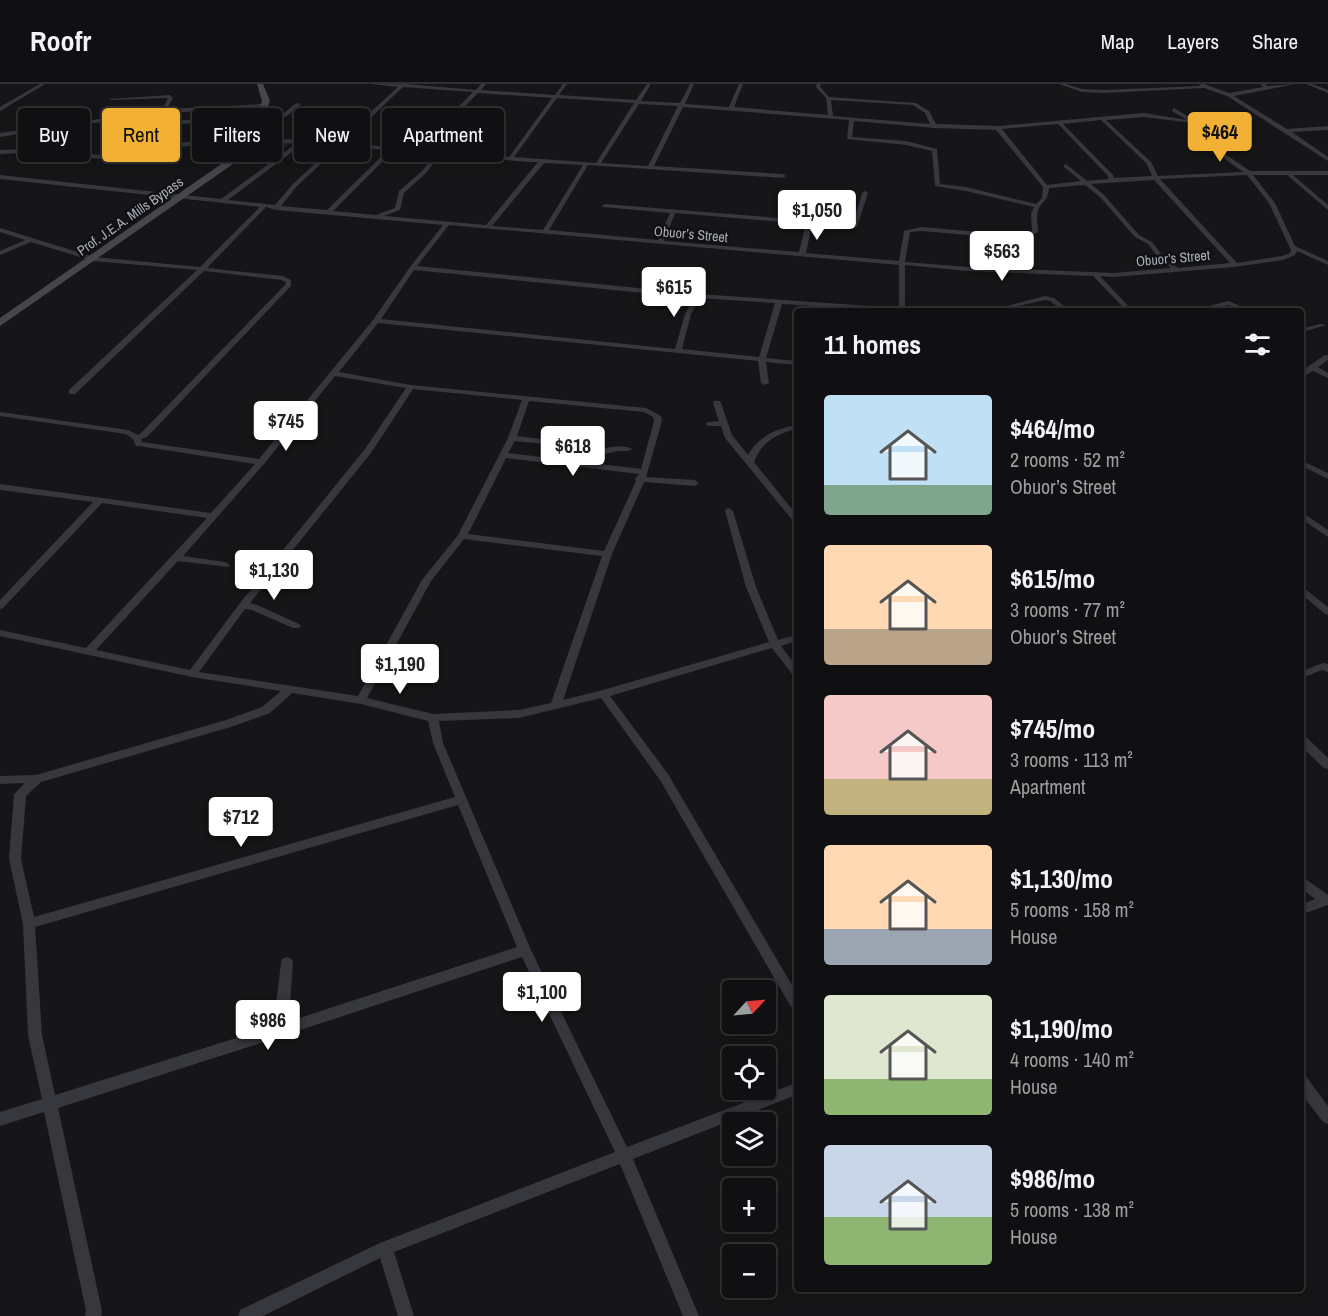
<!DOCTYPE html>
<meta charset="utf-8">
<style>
:root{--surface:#101012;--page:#19191b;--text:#f1f3f6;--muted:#9c9d9f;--line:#303032;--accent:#f2b134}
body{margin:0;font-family:"Archivo Narrow",sans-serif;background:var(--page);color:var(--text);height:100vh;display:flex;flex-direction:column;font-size:22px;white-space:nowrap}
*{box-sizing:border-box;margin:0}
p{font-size:20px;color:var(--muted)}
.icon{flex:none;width:33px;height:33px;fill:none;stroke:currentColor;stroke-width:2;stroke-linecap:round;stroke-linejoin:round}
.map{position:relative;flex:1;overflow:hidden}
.panel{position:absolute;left:794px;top:224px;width:510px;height:984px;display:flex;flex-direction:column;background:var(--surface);border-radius:6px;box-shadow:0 3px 15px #0003,0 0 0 2px var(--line)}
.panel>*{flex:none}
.banner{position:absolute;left:18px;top:24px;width:570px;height:54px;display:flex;gap:12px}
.needle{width:39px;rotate:64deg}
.buttons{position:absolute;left:722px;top:896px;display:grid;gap:12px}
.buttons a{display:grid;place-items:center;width:54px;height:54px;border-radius:6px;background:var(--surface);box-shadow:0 3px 15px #0003,0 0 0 2px var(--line);font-size:30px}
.price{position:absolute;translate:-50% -51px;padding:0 14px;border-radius:6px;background:#fff;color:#222;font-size:20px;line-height:39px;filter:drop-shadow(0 2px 3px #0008)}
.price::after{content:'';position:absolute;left:50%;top:36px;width:18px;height:14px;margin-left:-9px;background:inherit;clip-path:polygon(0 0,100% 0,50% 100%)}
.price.active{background:var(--accent);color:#111}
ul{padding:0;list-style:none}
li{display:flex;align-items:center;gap:18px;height:150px;padding:0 30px}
li span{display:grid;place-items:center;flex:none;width:168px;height:120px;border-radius:6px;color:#555}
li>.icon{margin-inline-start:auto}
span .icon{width:72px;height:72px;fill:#fffc;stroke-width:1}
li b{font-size:26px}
h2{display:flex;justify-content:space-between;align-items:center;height:72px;padding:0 30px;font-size:26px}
.chip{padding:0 21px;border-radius:6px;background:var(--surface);box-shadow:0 3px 15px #0003,0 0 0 2px var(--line);font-size:21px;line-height:54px}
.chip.active{background:var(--accent);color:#111}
header{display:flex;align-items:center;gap:36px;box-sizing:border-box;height:84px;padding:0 30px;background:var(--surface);border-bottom:2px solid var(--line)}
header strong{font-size:28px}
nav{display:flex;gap:33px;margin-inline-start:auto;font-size:21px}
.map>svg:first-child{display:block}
</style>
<header>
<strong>Roofr</strong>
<nav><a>Map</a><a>Layers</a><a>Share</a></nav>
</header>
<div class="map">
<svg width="1328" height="1232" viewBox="0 0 1328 1232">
<rect width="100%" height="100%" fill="#161618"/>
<path fill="#222225" d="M259 58 291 59 273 72 246 70Z"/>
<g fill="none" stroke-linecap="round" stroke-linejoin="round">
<path fill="#37383d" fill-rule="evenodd" d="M40 0H45L0 27V23Z
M371 0H406L476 6 481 0H486L481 6 555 11 563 0H567L559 11 636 16 647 0H651L641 17 680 19 690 0H694L685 20 729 23 739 0H743L734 23 828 31 826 14 816 3 817 0H821L820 3 829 13 916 19 929 27 936 40 998 42 1144 29 1187 36 1172 27 1174 24 1203 41 1225 70 1250 87H1328V91H1293L1328 121V126L1287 91H1253L1275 119 1295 162 1328 177V181L1297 167 1295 171 1283 176 1235 183 1114 193 1100 192 1132 226H1126L1093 192 968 187 905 181V224L907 226H881L782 220 766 274 796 277V281L766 278 769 299 765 301 761 299 758 277 378 239 339 288 411 301 646 324 661 332 662 337 646 393 695 396 699 399 695 402 644 398 612 470 563 616 603 606 769 558 746 503 725 427 726 425 729 424 733 427 756 503 778 556 796 551V557L781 562 796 582V591L792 590 772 564 610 612 668 690 796 908V925L791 923 660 696 601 614 519 634 439 637 443 659 531 866 627 1063 796 999V1011L633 1075 699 1232H683L620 1080 394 1168 414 1232H398L380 1174 263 1232H238L240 1226 380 1159 615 1068 522 873 270 956 58 1024 102 1227 101 1232H85L86 1227 44 1028 0 1042V1028L42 1015 28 951 23 840 9 775 14 710 25 699 0 700V692L36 691 226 636 262 623 281 607 192 593 0 552V546L86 564 207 434 102 419 3 524 0 525V516L93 418 0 406V400L211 429 255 380 139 362H136L133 355 126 350 0 332V328L128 346 138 351 141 349 285 201 286 198 281 196 204 187 75 310H69V306L197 186 93 177 31 158 0 171V167L25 156 0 148V144L94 173 200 183 260 123 0 95V91L221 115 297 59 199 61 154 65 139 75 130 77 23 69 0 70V66L23 65 130 73H135L153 61 199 57 303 55 338 58 398 3ZM403 3 473 8 417 65 397 63 394 61 391 63 344 59ZM478 9 552 14 509 73 444 67 441 65 438 67 423 65ZM557 14 634 19 596 79 514 73ZM831 16 913 21 925 29 930 40 833 32ZM639 20 678 22 648 82 601 79ZM683 23 849 36 847 55 906 61 932 67 935 102 966 107 1034 123 1031 130 1032 147 1025 151H1014L921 143 904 147 899 177 806 169 812 140 857 143 868 109 865 107 862 109 853 140 605 120 602 122 603 123 670 129 658 156 549 146 588 81 783 94 786 92 783 90 654 82ZM1144 33 1193 39 1199 43 1221 72 1243 88 1158 92 1151 78 1106 36ZM1101 36 1147 80 1152 92 1114 94 1113 91 1063 40ZM854 37 934 44 996 46 1043 103 1042 114 1036 120 966 103 940 100 937 65 906 57 852 53ZM1058 40 1108 92V95L1087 97 1066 80 1064 81V83L1081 97 1047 101 1002 45ZM304 59 335 61 293 100 275 121 228 116ZM340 62 388 66 327 126 281 122 297 102ZM394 66 436 70 422 87 399 107 395 124 376 131 333 127ZM441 70 528 78H538L486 141 384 132 400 126 404 109 426 89ZM544 79 583 81 543 146 492 142ZM1247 91 1269 119 1291 166 1290 169 1282 172 1237 179 1160 95ZM1154 96 1230 179 1178 184 1162 171 1152 158 1139 151 1104 111 1091 100ZM1085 101 1100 113 1135 153 1148 160 1158 173 1171 184 1114 189 968 183 905 178 910 148 921 147 1014 155 1028 154 1038 148C1038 142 1036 133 1038 127 1041 116 1047 121 1049 104ZM266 123 276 126 443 141 410 183 373 236 259 375 142 358 141 355 147 353 291 202V196L283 192 207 184ZM675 129 806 140 799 168 664 157ZM449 141 899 181V224L698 210 417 182ZM414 186 694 214 685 230 675 265 381 235ZM700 214 775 219 759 273 682 265 691 230ZM335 292 406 304 365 365 240 519 190 586 96 566 178 477 228 483 230 481 225 478 183 472 264 380ZM413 305 522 316 508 354 458 451 422 496 358 612 199 588 245 525 252 526 293 544H299L301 542 299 540 257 521 250 519 371 369ZM529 317 644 328 653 333 654 337 641 385 508 369 515 357 564 362 586 374 618 367H628L632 365C620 358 600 366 587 369L566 358 517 352ZM506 374 639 390 635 395 636 397 604 467 468 450ZM464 455 602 472 551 619 519 626 433 630 367 614 431 497ZM292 609 361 620 428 637 433 659 455 713 34 833 21 775 26 712 41 698 234 642 270 629ZM458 721 517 863 281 940 290 920 293 879 292 875 287 873 282 875 281 879 276 920 265 945 55 1011 42 951 35 843Z
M1059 0H1066L1082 5 1104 6 1200 2 1199 0H1204L1229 9 1263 3 1260 0H1265L1268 2 1296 0 1234 12 1287 45 1328 42V46L1292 48 1328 73V77L1227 12 1204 4 1104 9 1082 8Z
M1306 0H1312L1328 6V9Z
M170 11 173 14 167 25 264 20 267 22 264 24 164 29 133 33V37L136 38 263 33 261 36 135 42 129 39 128 34 0 53V49L162 26 168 14 111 16 109 15Z
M296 19 301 20 287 32 260 41 255 40 283 30Z
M1045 212 1054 214 1069 226H1062L1050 217 1045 216 1001 226H991Z
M1228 217 1251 226H1243L1228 221 1210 225V226H1203L1201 224Z
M1320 240 1326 241 1300 249V245Z
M1325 271H1328V276L1318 283 1328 289V294L1313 287 1300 294V288Z
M714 317H720L721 319 732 351 748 371C759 352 776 345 796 341V345C777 350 761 358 754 378L796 430V438L793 437 725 354 721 342H709L705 340 709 338 719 337 713 319Z
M1300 376 1328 389V395L1300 381Z
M1300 427 1328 446V453L1300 434Z
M1300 501 1328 523V531L1325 530 1300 509Z
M1323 579 1328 580V588L1322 586 1300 595V588Z
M1300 650 1304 651 1328 674V685L1324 684 1300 661Z
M1300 791 1328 811V821L1300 831V821L1315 815 1300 803Z
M1300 990 1305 991 1328 1022V1040L1323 1038 1300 1008Z"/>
<path fill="#45474d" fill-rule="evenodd" d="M257 0H263L270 17 255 57 246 71 0 242V234L240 67 247 57 262 17Z"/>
</g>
<g text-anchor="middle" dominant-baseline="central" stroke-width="5" stroke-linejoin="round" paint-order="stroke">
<g font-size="14" fill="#a8adb8" stroke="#111113">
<text transform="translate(130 132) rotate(-35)">Prof. J.E.A. Mills Bypass</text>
<text transform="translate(691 150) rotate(5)">Obuor’s Street</text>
<text transform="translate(1173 174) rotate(-5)">Obuor’s Street</text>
</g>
</g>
</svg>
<div class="buttons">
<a><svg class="needle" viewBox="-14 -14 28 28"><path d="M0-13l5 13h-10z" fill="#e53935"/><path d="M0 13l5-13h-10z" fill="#9c9d9f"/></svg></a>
<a><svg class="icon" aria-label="locate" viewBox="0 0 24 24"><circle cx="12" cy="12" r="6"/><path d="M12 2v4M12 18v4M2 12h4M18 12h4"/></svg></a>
<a><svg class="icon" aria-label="layers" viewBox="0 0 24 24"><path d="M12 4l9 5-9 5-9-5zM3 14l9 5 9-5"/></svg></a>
<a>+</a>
<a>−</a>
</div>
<b class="price active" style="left:1220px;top:79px">$464</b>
<b class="price" style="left:817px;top:157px">$1,050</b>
<b class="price" style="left:1002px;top:198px">$563</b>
<b class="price" style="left:674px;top:234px">$615</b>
<b class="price" style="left:286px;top:368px">$745</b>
<b class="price" style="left:573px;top:393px">$618</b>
<b class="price" style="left:274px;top:517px">$1,130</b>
<b class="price" style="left:400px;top:611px">$1,190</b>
<b class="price" style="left:241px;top:764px">$712</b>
<b class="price" style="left:542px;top:939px">$1,100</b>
<b class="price" style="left:268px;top:967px">$986</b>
<div class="banner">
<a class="chip">Buy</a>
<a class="chip active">Rent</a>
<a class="chip">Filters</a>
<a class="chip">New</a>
<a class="chip">Apartment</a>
</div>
<section class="panel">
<h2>11 homes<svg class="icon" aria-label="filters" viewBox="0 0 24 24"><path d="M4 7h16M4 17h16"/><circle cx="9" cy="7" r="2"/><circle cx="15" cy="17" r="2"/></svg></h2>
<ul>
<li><span style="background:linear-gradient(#bfe0f5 75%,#7fa58c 0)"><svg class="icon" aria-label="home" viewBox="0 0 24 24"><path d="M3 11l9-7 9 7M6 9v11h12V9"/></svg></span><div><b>$464/mo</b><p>2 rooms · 52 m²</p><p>Obuor’s Street</p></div></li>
<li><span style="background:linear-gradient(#ffd9b3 70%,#b9a48a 0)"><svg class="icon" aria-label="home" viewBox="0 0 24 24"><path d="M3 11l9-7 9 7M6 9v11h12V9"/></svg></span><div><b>$615/mo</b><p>3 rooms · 77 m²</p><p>Obuor’s Street</p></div></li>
<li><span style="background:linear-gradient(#f6c9c9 70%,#c2b280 0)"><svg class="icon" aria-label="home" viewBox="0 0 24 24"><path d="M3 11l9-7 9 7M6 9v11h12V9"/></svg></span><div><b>$745/mo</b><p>3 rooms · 113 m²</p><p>Apartment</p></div></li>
<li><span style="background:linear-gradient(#ffd9b3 70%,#9aa5b1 0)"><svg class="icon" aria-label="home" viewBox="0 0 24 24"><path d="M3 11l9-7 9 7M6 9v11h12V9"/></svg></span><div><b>$1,130/mo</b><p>5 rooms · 158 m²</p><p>House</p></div></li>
<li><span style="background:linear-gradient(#dfe7d0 70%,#8fb573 0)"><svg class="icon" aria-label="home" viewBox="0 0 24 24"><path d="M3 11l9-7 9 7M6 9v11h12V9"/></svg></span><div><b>$1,190/mo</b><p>4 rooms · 140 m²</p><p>House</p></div></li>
<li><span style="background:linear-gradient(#c9d6e8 60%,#8fb573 0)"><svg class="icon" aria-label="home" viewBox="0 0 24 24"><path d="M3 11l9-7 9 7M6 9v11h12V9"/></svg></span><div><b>$986/mo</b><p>5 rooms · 138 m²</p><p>House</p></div></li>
</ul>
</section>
</div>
